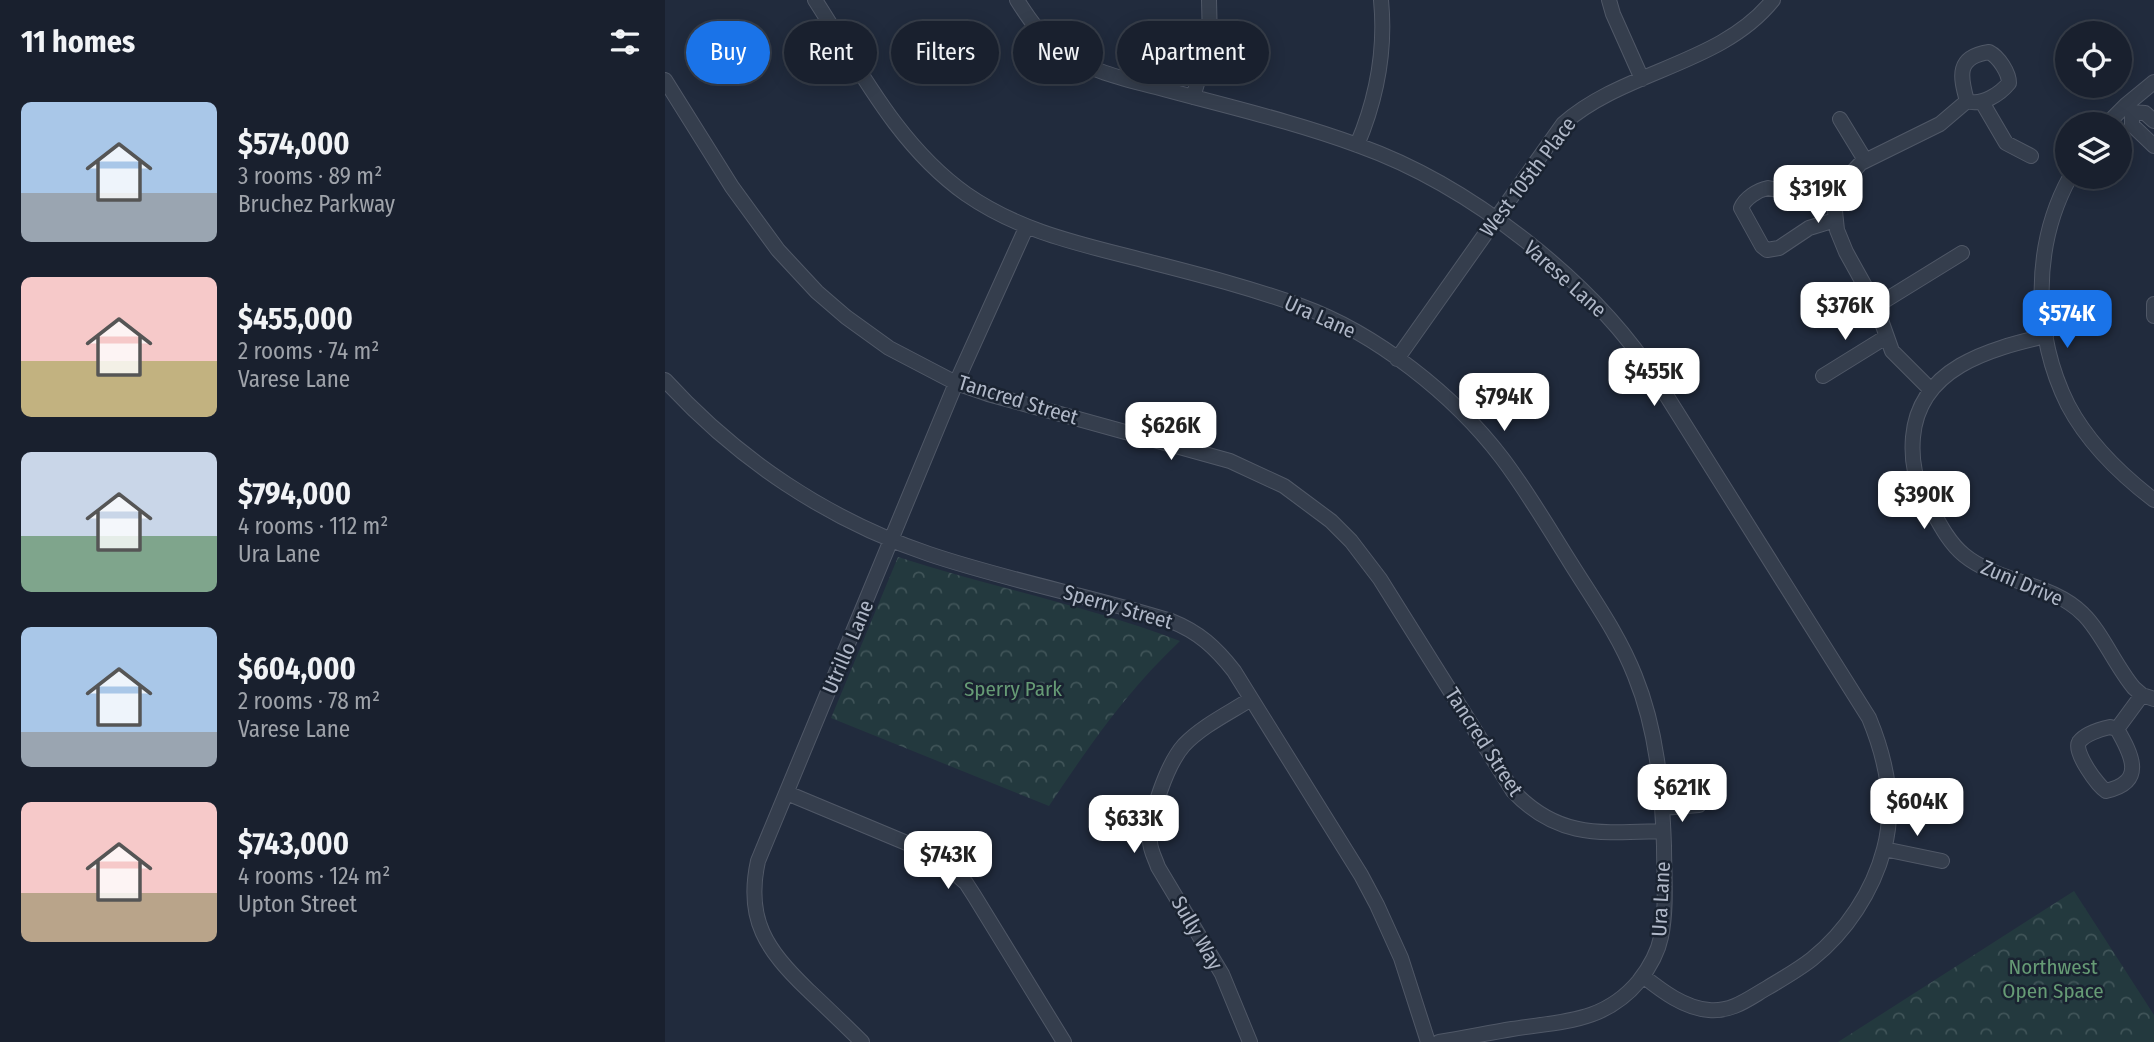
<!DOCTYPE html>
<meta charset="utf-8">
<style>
:root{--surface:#19202e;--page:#222836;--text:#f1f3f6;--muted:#9fa3aa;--line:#373e4a;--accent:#1a73e8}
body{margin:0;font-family:"Fira Sans Condensed",sans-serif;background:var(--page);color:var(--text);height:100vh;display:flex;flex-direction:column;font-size:26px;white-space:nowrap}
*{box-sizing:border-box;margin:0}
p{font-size:23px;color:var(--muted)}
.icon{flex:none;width:38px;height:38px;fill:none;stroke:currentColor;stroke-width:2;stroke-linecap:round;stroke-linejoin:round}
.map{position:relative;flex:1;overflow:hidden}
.side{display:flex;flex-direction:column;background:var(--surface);width:665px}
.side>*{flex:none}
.guide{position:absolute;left:21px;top:21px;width:665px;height:63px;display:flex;gap:14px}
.tools{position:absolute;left:1390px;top:21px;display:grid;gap:14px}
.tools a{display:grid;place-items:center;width:77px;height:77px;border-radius:50%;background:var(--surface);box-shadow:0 4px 18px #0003,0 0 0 2px var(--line);font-size:35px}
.price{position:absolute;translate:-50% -60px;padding:0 16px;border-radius:14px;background:#fff;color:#222;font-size:23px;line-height:46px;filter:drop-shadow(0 2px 4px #0008)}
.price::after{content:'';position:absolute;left:50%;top:42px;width:21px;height:16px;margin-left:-10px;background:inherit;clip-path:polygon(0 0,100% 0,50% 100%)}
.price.active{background:var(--accent);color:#fff}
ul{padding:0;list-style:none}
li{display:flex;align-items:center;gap:21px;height:175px;padding:0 21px}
li span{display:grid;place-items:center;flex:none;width:196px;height:140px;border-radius:10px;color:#555}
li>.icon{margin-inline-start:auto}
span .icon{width:84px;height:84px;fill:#fffc;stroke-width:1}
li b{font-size:30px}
h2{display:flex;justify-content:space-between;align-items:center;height:84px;padding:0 21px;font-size:30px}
.tag{padding:0 24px;border-radius:32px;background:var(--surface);box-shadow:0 4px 18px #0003,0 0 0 2px var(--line);font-size:24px;line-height:63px}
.tag.active{background:var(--accent);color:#fff}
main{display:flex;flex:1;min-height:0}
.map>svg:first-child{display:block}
</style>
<main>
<section class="side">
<h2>11 homes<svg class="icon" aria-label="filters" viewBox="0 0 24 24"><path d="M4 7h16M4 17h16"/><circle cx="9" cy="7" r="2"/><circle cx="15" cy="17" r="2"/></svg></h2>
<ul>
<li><span style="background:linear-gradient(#a9c7e8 65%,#9aa5b1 0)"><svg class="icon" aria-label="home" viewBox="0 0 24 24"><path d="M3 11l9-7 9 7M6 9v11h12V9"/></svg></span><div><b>$574,000</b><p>3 rooms · 89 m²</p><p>Bruchez Parkway</p></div></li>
<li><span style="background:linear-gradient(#f6c9c9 60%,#c2b280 0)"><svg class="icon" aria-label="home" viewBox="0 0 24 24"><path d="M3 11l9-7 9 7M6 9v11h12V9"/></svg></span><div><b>$455,000</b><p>2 rooms · 74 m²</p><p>Varese Lane</p></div></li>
<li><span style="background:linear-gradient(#c9d6e8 60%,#7fa58c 0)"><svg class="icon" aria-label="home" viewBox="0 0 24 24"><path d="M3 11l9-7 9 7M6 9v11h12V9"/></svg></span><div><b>$794,000</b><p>4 rooms · 112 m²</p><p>Ura Lane</p></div></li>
<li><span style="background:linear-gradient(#a9c7e8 75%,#9aa5b1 0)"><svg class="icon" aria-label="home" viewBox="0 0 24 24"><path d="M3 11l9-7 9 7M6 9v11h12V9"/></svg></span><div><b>$604,000</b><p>2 rooms · 78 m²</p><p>Varese Lane</p></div></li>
<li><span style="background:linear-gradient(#f6c9c9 65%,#b9a48a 0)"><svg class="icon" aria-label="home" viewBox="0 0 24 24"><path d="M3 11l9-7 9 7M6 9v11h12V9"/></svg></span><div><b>$743,000</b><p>4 rooms · 124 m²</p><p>Upton Street</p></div></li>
</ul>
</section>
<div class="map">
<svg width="1489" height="1042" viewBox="0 0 1489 1042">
<defs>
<pattern id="park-crowns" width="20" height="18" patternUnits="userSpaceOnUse" patternTransform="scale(1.75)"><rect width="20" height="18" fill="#23393e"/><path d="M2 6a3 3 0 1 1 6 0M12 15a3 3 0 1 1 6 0" fill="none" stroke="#405458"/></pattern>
</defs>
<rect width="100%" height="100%" fill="#212b3d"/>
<path fill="url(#park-crowns)" d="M233 557C326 587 423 606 515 641 462 691 424 746 384 806L166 718Z
M1409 891 1489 1015V1042H1173Z"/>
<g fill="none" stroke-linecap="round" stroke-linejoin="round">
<g stroke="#505867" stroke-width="16">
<path id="minor" d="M150 0C194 68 233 146 301 194 357 233 420 245 485 262 536 275 586 288 636 306 711 333 789 395 837 458 862 491 883 527 905 562 928 599 954 635 970 676 992 730 997 789 999 846 999 876 1002 907 996 937 993 952 984 968 974 981 939 1023 897 1021 847 1029 823 1033 799 1038 774 1042
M352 0C364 19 377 38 397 52 429 74 469 81 506 91 569 108 633 123 695 146 804 185 928 281 991 379L1204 718C1221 759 1231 805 1219 849 1208 891 1181 932 1147 959 1133 970 1117 979 1102 988 1083 999 1067 1012 1044 1010 1019 1008 997 991 978 976
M944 0 948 14 977 79
M1324 52C1334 57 1344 73 1344 83 1335 94 1317 106 1302 101 1295 76 1291 57 1324 52Z
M0 80 67 187 113 250 152 292 181 317 224 348 291 383 323 394 565 461 619 486 666 521 686 541 715 579 848 791C893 839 937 833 998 831
M528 97 545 41 544 0
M1317 102 1341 143 1366 156
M1461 105 1467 112V125L1489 146
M1467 112 1480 113 1489 121
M1175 119 1200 160
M1442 124 1461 105 1489 82
M692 145C712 98 721 51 716 0
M1405 177C1367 246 1368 335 1403 405 1423 443 1455 474 1489 500
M1170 220 1144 228 1114 248 1102 250 1097 246 1076 208C1080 198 1093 190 1103 188L1172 202
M1489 304V316
M1211 306 1297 253
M1381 336C1324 349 1254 368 1248 437 1246 462 1250 481 1263 503 1273 521 1283 542 1299 555 1333 583 1386 582 1418 614 1436 631 1451 667 1469 688L1477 695 1489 699
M732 359 898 124C959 70 1056 65 1108 0
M1158 376 1221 337
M0 380C72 459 163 520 264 554 344 581 426 596 506 621 534 632 551 648 569 671L696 875 712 905 736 958 763 1042
M1265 389 1227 351 1211 306 1181 252 1172 230 1170 211 1174 193 1180 180 1196 163 1275 124 1302 101
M1445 727 1452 729C1467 755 1481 782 1441 791 1433 786 1408 752 1414 742 1420 734 1436 729 1445 727Z
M1452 729 1477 695
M122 793 268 854 301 883 310 897 399 1042
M997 808 1034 805
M1219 849 1277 861
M197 1042C179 1024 161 1007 142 989 102 950 80 920 93 861L291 383 361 228
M585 1042 557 974 493 867C490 858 485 850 485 841 484 816 502 764 519 745 537 726 564 713 586 699"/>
</g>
<use href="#minor" stroke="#353e4d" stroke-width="14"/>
</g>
<g text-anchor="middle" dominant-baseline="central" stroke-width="5" stroke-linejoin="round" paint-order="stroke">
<g font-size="21" fill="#b0b8c8" stroke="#1a2331">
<text transform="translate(863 177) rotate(-53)">West 105th Place</text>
<text transform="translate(900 279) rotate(42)">Varese Lane</text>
<text transform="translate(655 317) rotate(24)">Ura Lane</text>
<text transform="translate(353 400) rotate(17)">Tancred Street</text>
<text transform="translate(1357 583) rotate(23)">Zuni Drive</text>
<text transform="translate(453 607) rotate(16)">Sperry Street</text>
<text transform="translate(183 647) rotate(-67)">Utrillo Lane</text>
<text transform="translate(819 742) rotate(57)">Tancred Street</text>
<text transform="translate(996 899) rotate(-87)">Ura Lane</text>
<text transform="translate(532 933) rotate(60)">Sully Way</text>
</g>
<g font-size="21" fill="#669b75" stroke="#1a2331">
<text x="348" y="689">Sperry Park</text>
<text x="1388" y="967">Northwest<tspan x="1388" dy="24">Open Space</tspan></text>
</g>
</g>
</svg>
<div class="tools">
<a><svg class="icon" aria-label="locate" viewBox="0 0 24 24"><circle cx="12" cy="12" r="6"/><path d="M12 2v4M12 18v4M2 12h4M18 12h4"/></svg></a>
<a><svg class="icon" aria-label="layers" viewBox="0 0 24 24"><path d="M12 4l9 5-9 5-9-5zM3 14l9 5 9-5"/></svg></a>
</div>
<b class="price" style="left:1153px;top:225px">$319K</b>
<b class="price" style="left:1180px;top:342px">$376K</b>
<b class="price active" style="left:1402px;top:350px">$574K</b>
<b class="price" style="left:989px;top:408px">$455K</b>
<b class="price" style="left:839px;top:433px">$794K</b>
<b class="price" style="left:506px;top:462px">$626K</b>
<b class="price" style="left:1259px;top:531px">$390K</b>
<b class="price" style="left:1017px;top:824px">$621K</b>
<b class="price" style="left:1252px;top:838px">$604K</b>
<b class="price" style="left:469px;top:855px">$633K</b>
<b class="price" style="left:283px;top:891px">$743K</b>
<div class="guide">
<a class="tag active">Buy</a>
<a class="tag">Rent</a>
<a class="tag">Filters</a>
<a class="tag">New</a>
<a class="tag">Apartment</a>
</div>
</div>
</main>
